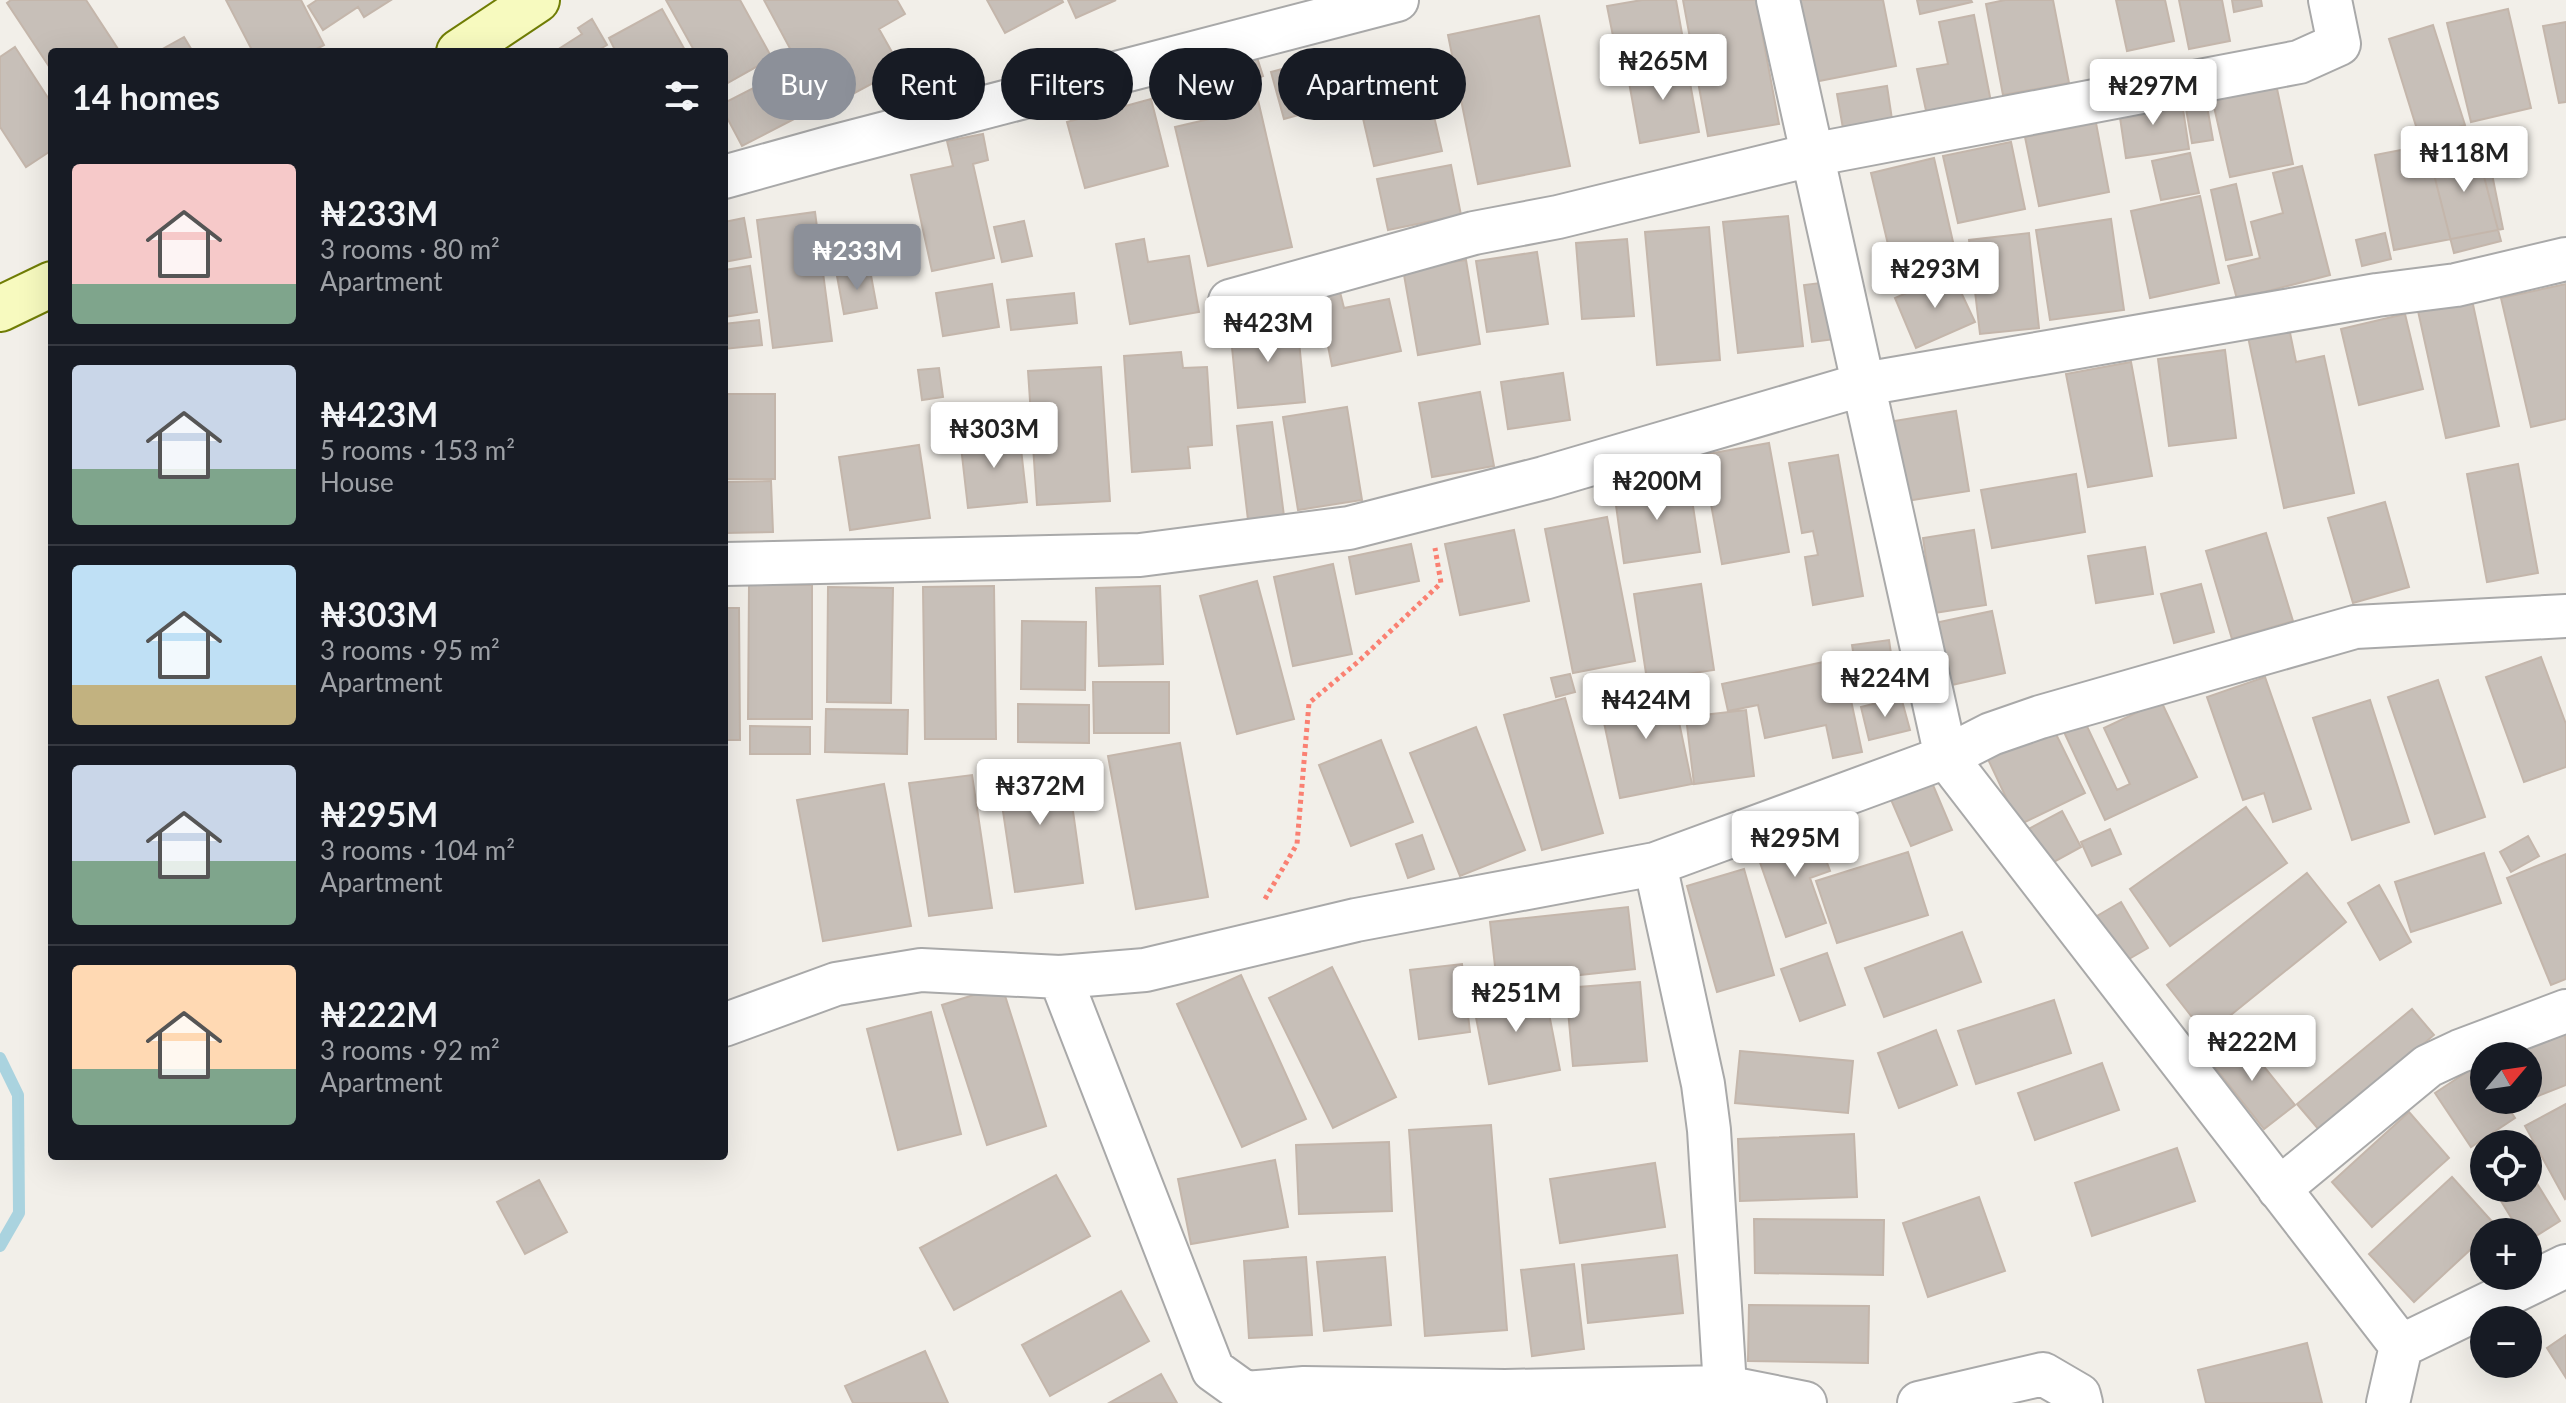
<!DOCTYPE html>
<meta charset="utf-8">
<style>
:root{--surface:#171b24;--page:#242831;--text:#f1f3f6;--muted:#9ea1a6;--line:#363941;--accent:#8c9099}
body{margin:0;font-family:Lato,sans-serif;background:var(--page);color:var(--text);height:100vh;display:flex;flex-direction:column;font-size:30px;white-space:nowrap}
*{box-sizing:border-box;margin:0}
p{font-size:26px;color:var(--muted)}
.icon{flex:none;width:44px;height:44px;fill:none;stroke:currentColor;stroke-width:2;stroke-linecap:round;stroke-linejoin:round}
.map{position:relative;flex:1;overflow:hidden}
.details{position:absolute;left:48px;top:48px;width:680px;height:1112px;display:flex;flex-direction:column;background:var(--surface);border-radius:8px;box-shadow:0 8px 32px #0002}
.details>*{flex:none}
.banner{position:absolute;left:752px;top:48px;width:760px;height:72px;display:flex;gap:16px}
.needle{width:52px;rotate:61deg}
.fabs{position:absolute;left:2470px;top:1042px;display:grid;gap:16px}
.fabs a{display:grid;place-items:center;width:72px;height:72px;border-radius:50%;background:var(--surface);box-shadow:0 8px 32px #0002;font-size:40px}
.price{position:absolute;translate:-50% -68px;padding:0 18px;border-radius:8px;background:#fff;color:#222;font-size:26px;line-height:52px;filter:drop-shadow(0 2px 4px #0008)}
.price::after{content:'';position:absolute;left:50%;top:48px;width:24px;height:18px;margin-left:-12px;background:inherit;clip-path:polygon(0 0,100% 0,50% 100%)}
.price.current{background:var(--accent);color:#fff}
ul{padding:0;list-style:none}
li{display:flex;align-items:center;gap:24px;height:200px;padding:0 24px}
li+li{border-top:2px solid var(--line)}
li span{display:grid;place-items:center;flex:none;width:224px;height:160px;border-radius:8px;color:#555}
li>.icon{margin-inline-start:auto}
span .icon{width:96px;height:96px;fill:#fffc;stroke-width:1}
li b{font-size:34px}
h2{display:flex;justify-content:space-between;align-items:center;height:96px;padding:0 24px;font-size:34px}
.tag{padding:0 28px;border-radius:36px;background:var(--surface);box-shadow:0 8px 32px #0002;font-size:28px;line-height:72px}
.tag.current{background:var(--accent);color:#fff}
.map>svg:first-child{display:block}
</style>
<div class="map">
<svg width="2566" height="1403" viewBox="0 0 2566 1403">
<rect width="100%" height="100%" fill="#f2efe9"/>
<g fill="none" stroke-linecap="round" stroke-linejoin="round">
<path stroke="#aad3df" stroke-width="12" d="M0 1058 18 1095 19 1213 0 1246"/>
</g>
<path fill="#c7bfb8" stroke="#c4b6ab" stroke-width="2" d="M11 0H86L120 52H52V71L7 3Z
M226 0H301L324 45 311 52H253Z
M317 0H391L364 17 358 7 323 30 308 6Z
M666 0H740L772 58 724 85V52H695Z
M764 0H897L905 14 879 29 901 68 823 110Z
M987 0H1062L1063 2 1005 33Z
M1068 0H1116L1076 18Z
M1642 0H1676L1684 45 1617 56 1607 6Z
M1683 0H1756L1779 124 1708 136Z
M1798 0H1883L1896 66 1814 82Z
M1917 0H1971L1972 2 1920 14Z
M2005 0H2053L2069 83 2003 95 1986 4Z
M2116 0H2165L2174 41 2127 51Z
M2179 0H2222L2230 41 2189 49Z
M2232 0H2261L2262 6 2234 12Z
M662 9 686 52H616L609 38Z
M2508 9 2531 108 2471 122 2447 23Z
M1974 15 1991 102 1927 115 1917 69 1948 64 1939 22Z
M1539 16 1570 166 1478 184 1448 35Z
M592 19 607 45 595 52H554L582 34 578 28Z
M2566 22V102L2559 103 2543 26Z
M2433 25 2465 125 2420 139 2389 39Z
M184 37 193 52H160L159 51Z
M15 47 52 104V150L26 167 0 127V57Z
M1255 51 1263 76 1240 83 1232 58Z
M1329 56 1342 103 1284 119 1271 72Z
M1421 60 1442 151 1374 166 1353 75Z
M1225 61 1233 85 1215 91 1218 100 1193 107 1183 73Z
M1686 61 1699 132 1640 143 1627 71Z
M777 76 798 117 742 146 724 112V103Z
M2276 84 2293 164 2230 177 2212 98Z
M1887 86 1893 126 1844 134 1837 94Z
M1255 87 1292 247 1208 266 1175 127 1222 116 1218 96Z
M2181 96 2189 149 2126 158 2118 104Z
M1151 99 1168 166 1085 188 1067 122Z
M2207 106 2213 140 2192 143 2186 109Z
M2096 123 2109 192 2039 206 2025 137Z
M983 134 988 160 973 164 994 258 932 271 911 175 953 166 947 141Z
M2484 134 2503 229 2394 250 2375 155Z
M2473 135 2501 241 2454 253 2427 147Z
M2011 142 2025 209 1958 223 1943 156Z
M2190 153 2199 193 2161 200 2152 161Z
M1934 158 1958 264 1896 278 1871 173Z
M1451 165 1461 215 1388 230 1377 179Z
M2302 166 2330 275 2237 299 2228 266 2260 258 2251 222 2283 213 2273 173Z
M2236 184 2252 255 2226 260 2211 190Z
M2200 196 2219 283 2150 298 2131 211Z
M815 212 832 341 773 348 757 220Z
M1788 216 1803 346 1738 353 1723 222Z
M744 218 751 257 724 262V222Z
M2111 219 2124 310 2050 320 2036 230Z
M1024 221 1032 256 1002 262 994 227Z
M1709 227 1720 360 1657 365 1645 232Z
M2029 233 2039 328 1980 334 1969 240Z
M2385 233 2391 259 2362 266 2356 240Z
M1144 239 1148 262 1189 256 1199 312 1130 324 1116 244Z
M1627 239 1634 316 1582 319 1576 243Z
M1537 252 1548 324 1487 332 1476 261Z
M1466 260 1480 344 1418 355 1403 269Z
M750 266 757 312 724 317V270Z
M870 270 877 308 844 314 837 276Z
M1952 273 1975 322 1916 348 1895 298Z
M1828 282 1836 339 1812 342 1804 285Z
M992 284 999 327 943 336 936 293Z
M2566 284V419L2531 427 2501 298Z
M1340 292 1344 308 1389 299 1401 351 1332 366 1318 296Z
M1074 293 1077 323 1011 330 1007 300Z
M2472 300 2499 426 2446 438 2418 311Z
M2405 314 2423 389 2359 405 2341 329Z
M759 320 762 345 724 349V324Z
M1297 321 1305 402 1238 408 1230 327Z
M2288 323 2296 362 2324 356 2354 493 2284 508 2247 332Z
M2225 350 2236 438 2169 446 2158 359Z
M1181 352 1183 368 1207 367 1212 445 1188 447 1190 468 1132 472 1124 356Z
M2131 362 2152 476 2088 487 2066 374Z
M1101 367 1110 501 1037 505 1028 371Z
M939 368 943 397 922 400 918 370Z
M1563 373 1570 420 1508 429 1501 382Z
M1480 392 1494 466 1432 477 1419 403Z
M724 394H775V479H724Z
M1347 407 1362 500 1298 510 1283 417Z
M1956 411 1969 491 1900 502 1888 422Z
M1272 422 1284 516 1248 520 1237 426Z
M1019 431 1027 502 968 508 960 438Z
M1769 443 1789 552 1722 564 1702 455Z
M919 445 930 518 850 530 839 457Z
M1838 455 1863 596 1813 605 1805 557 1818 555 1813 531 1802 533 1789 463Z
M2518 464 2538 573 2487 582 2467 474Z
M2076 474 2085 532 1992 548 1981 490Z
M1689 480 1700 552 1624 563 1614 491Z
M771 481 773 532 724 533V482Z
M2385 502 2409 587 2353 603 2328 518Z
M1607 517 1635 661 1573 673 1545 529Z
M1514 530 1529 601 1460 615 1445 544Z
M1974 530 1986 605 1934 613 1923 538Z
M2266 533 2293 621 2232 639 2206 551Z
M1411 544 1419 581 1356 594 1349 557Z
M2145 547 2153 594 2096 603 2088 556Z
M1333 564 1352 654 1293 666 1274 577Z
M1257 581 1294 719 1237 734 1200 596Z
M1701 584 1714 670 1647 680 1634 594Z
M2201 584 2214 632 2174 643 2161 594Z
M749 585H812V719H748Z
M994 586 996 739H925L923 587Z
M1160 586 1163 664 1099 666 1096 588Z
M828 587 893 588 891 703 827 702Z
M724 608H739L740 740H724Z
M1992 611 2005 673 1943 687 1930 624Z
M1022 621 1086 622 1085 690 1021 689Z
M1889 640 1895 681 1859 687 1852 645Z
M2541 657 2566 724V767L2524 782 2486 677Z
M1842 658 1862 752 1833 758 1826 725 1765 738 1758 705 1728 711 1722 684Z
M1570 674 1575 692 1556 697 1551 678Z
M2265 677 2311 809 2273 822 2264 793 2243 800 2207 697Z
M2438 680 2485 817 2435 834 2388 697Z
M1093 682H1169V733H1094Z
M1671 684 1692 784 1620 798 1599 699Z
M1901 697 1910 730 1869 740 1861 707Z
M1565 698 1603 833 1542 850 1504 715Z
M2370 700 2409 822 2352 840 2313 718Z
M2161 701 2197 777 2105 820 2064 732 2085 722 2117 790 2130 784 2104 728Z
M1018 704 1089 705V743L1018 742Z
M826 709 908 710 907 754 825 752Z
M1746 710 1754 776 1694 784 1686 717Z
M2051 724 2085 793 2019 825 1986 755Z
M750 726 810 727V754H750Z
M1476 727 1525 850 1460 876 1410 753Z
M1381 740 1413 822 1351 846 1319 765Z
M1180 743 1208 897 1136 909 1108 756Z
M1066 761 1083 883 1015 892 997 771Z
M972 775 992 908 929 916 909 783Z
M1930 778 1952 830 1911 846 1889 795Z
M884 784 911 926 823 941 797 800Z
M2246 807 2287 863 2170 946 2130 889Z
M2062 811 2081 847 2043 868 2023 832Z
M1814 827 1830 871 1810 878 1826 923 1786 937 1755 848Z
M2110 829 2121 854 2092 866 2081 842Z
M1422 835 1434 869 1408 878 1396 844Z
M2528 836 2539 856 2511 872 2500 852Z
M1908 852 1928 915 1837 943 1816 881Z
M2484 853 2501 903 2411 932 2395 882Z
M2566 854V979L2551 985 2507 878Z
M1744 869 1774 975 1717 992 1687 886Z
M2307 873 2346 922 2206 1035 2167 985Z
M2379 885 2411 942 2380 960 2348 903Z
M2121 902 2148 948 2117 966 2090 920Z
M1628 907 1635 969 1497 984 1490 922Z
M1962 932 1981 982 1884 1017 1865 968Z
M1827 953 1845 1005 1800 1021 1781 969Z
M1462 964 1470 1032 1419 1039 1410 970Z
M1332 967 1396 1097 1333 1128 1269 998Z
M1241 975 1306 1119 1242 1147 1177 1004Z
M1640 982 1647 1061 1573 1066 1566 988Z
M1543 983 1560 1070 1489 1084 1472 997Z
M1002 986 1046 1126 987 1145 942 1005Z
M2054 1000 2071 1053 1976 1084 1958 1031Z
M2412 1009 2434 1035 2320 1131 2297 1104Z
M931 1012 961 1134 898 1150 867 1029Z
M1936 1030 1957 1085 1899 1108 1878 1053Z
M2564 1033 2566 1040V1085L2528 1100V1056H2511L2510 1054Z
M2240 1037 2295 1105 2264 1129 2210 1061Z
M1740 1051 1853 1061 1848 1113 1735 1103Z
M2102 1063 2119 1110 2035 1140 2018 1093Z
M2479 1064 2484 1071V1100H2503L2515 1118 2471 1147 2435 1093Z
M2566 1104V1198L2565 1199 2525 1126Z
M2409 1112 2449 1158 2372 1227 2332 1182Z
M1491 1125 1507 1330 1425 1336 1409 1130Z
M1854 1134 1857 1197 1740 1201 1738 1139Z
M1389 1142 1392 1211 1299 1214 1296 1145Z
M2177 1148 2195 1201 2092 1236 2075 1183Z
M2484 1149V1173L2473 1156Z
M1275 1160 1288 1227 1191 1244 1178 1179Z
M1655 1163 1665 1227 1560 1243 1550 1179Z
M2528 1169 2560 1221 2528 1241V1232H2520L2493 1188H2528Z
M1056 1175 1090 1236 954 1310 920 1248Z
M2452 1177 2496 1226 2489 1232H2484V1237L2414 1302 2369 1254Z
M539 1180 567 1232 525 1254 497 1202Z
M1979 1197 2005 1271 1928 1297 1903 1223Z
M1754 1219 1884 1220 1883 1275 1755 1273Z
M1677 1255 1683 1313 1588 1323 1582 1265Z
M1306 1257 1312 1335 1249 1338 1244 1261Z
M1385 1257 1391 1325 1324 1331 1317 1262Z
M1574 1264 1584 1349 1532 1356 1521 1270Z
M1121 1291 1149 1341 1050 1396 1022 1345Z
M1749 1305 1869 1306 1868 1363 1748 1361Z
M2566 1335V1378L2547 1348Z
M2307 1343 2322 1403H2206L2198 1370Z
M925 1351 948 1403H853L845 1386Z
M1161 1374 1177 1403H1109Z"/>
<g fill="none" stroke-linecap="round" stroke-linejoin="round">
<g stroke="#a9a9a9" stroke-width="46">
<path id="minor" d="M1778 0 1946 757 2401 1346 2388 1403
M724 177 832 147 1397 0
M1230 301 1474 233 1558 217 1811 155 2299 62 2339 44 2330 0
M724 564 1140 555 1349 528 1544 478 1864 384 2377 295 2456 285 2566 259
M1655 864 1703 1084 1709 1130 1725 1387
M1060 977 1213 1370 1245 1393 1304 1388 1505 1391 1725 1387 1805 1403
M724 1025 836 984 921 970 1060 977 1145 970 1356 920 1655 864 1946 757 1991 734 2040 717 2355 627 2566 616
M2279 1189 2428 1066 2460 1051 2566 1011
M2401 1346 2566 1266
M1919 1403 2043 1374 2079 1395 2081 1403"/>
</g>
<g stroke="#707d05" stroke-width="48">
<path id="secondary" d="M459 52 537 0
M0 309 52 284"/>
</g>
<path stroke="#fa8072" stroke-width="5" stroke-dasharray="4 4" stroke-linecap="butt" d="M1265 899 1297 844 1309 703 1359 661 1441 583 1435 548"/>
<use href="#minor" stroke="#fff" stroke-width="42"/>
<use href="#secondary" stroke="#f7fabf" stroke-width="44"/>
</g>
</svg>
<div class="fabs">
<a><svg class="needle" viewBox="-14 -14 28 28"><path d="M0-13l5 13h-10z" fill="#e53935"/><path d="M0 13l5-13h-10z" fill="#9ea1a6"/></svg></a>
<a><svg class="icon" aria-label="locate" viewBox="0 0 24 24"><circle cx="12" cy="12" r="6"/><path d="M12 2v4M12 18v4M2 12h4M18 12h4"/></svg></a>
<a>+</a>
<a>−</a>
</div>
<b class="price" style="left:1663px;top:102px">₦265M</b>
<b class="price" style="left:2153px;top:127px">₦297M</b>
<b class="price" style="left:2464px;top:194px">₦118M</b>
<b class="price current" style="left:857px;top:292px">₦233M</b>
<b class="price" style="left:1935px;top:310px">₦293M</b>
<b class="price" style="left:1268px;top:364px">₦423M</b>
<b class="price" style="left:994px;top:470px">₦303M</b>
<b class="price" style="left:1657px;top:522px">₦200M</b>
<b class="price" style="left:1885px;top:719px">₦224M</b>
<b class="price" style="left:1646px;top:741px">₦424M</b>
<b class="price" style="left:1040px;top:827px">₦372M</b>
<b class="price" style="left:1795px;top:879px">₦295M</b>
<b class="price" style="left:1516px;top:1034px">₦251M</b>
<b class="price" style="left:2252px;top:1083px">₦222M</b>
<div class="banner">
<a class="tag current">Buy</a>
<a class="tag">Rent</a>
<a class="tag">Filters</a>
<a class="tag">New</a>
<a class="tag">Apartment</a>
</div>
<section class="details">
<h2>14 homes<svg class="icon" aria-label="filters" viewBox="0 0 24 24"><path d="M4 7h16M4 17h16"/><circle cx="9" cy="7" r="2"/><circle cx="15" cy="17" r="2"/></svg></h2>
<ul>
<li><span style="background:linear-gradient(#f6c9c9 75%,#7fa58c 0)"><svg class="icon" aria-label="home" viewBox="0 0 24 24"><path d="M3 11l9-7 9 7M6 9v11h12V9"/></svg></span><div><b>₦233M</b><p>3 rooms · 80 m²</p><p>Apartment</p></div></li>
<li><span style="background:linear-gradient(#c9d6e8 65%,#7fa58c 0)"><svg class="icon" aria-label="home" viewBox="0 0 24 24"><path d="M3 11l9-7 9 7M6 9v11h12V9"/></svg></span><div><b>₦423M</b><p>5 rooms · 153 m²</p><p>House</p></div></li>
<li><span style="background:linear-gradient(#bfe0f5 75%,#c2b280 0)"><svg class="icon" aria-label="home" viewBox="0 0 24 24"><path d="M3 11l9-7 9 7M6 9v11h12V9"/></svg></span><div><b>₦303M</b><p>3 rooms · 95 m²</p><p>Apartment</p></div></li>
<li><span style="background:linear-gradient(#c9d6e8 60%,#7fa58c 0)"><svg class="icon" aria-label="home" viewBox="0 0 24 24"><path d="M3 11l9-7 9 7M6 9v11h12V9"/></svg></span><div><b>₦295M</b><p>3 rooms · 104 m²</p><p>Apartment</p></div></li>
<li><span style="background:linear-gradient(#ffd9b3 65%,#7fa58c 0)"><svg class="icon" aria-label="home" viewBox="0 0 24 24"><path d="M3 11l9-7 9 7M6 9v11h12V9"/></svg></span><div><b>₦222M</b><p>3 rooms · 92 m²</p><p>Apartment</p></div></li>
</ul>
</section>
</div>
